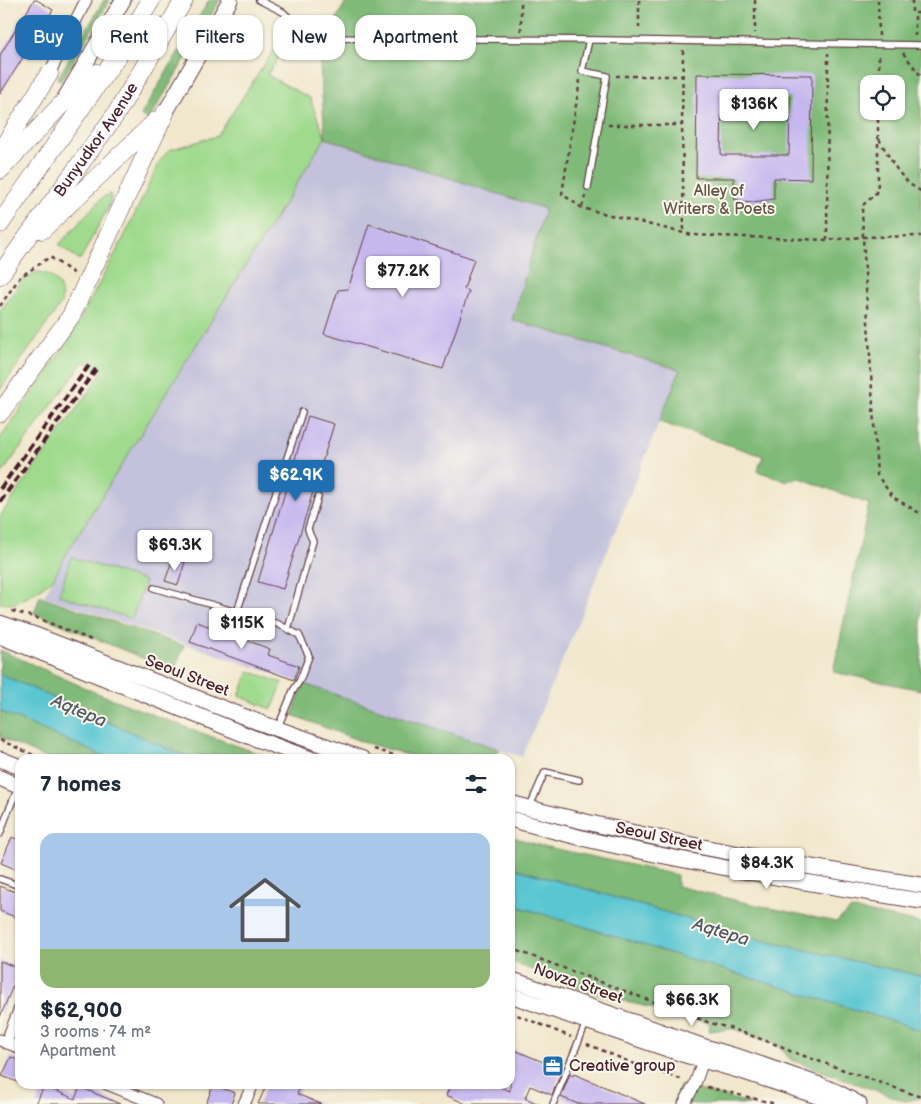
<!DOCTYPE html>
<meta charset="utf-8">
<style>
:root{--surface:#fff;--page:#f2f2f3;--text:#1f2937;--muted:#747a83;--line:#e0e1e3;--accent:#1f6fb2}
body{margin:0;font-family:"Balsamiq Sans",sans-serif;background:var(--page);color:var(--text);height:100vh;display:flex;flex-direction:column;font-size:19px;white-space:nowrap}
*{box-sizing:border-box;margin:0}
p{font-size:16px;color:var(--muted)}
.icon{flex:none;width:28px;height:28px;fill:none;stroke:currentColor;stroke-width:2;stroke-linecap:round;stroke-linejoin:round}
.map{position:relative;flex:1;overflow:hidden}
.sheet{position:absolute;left:15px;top:754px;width:500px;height:335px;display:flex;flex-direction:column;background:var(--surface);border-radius:15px;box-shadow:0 1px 4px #0004}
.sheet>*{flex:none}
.top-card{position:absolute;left:15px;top:15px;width:500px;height:45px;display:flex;gap:10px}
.tools{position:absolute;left:860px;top:75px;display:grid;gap:10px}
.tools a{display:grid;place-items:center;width:45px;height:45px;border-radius:10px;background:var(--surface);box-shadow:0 1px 4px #0004;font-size:25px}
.price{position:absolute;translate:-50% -42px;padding:0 11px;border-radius:5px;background:#fff;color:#222;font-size:16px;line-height:32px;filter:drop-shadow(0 1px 2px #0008)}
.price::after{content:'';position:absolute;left:50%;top:30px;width:15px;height:11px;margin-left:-8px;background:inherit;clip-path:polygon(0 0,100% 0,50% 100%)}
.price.current{background:var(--accent);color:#fff}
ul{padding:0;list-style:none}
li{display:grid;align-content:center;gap:10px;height:265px;padding:0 25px}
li+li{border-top:1px solid var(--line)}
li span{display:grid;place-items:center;height:155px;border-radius:15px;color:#555}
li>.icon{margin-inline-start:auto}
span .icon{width:90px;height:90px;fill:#fffc;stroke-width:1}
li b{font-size:21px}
h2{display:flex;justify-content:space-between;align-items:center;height:60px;padding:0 25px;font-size:21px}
.tag{padding:0 18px;border-radius:15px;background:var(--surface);box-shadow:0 1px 4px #0004;font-size:18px;line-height:45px}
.tag.current{background:var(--accent);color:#fff}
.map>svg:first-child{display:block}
</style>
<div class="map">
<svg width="921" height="1104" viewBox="0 0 921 1104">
<rect width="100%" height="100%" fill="#fbf7ec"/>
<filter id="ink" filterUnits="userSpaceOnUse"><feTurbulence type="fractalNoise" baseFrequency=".02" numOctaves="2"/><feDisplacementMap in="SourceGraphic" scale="10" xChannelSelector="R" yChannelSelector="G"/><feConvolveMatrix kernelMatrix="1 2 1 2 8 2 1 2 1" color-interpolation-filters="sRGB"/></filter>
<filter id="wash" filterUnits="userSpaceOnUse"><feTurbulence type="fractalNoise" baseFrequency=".0096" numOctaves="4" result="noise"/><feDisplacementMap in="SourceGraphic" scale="20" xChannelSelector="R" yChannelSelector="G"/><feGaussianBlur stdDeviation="1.12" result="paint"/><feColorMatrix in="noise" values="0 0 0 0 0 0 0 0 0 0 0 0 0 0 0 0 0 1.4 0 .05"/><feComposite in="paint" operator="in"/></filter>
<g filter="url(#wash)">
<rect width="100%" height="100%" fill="#f0e7cc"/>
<path fill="#c3c1db" d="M325 138 545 209 512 320 680 370 594 584 522 757 428 726 44 596 68 551Z"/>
<path fill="#9fda8d" stroke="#747c5c" d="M280 41 286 46 267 75 310 98 325 138 68 551 53 579 39 590 19 602 11 604 0 603V516L102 373 84 361 0 476V438L68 342 124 237 160 161 169 150 217 136Z
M110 194 111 197 108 208 81 258 80 259H78L59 245 98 202 103 197Z
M37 272C54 272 65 288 61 304L0 390V311L23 279Z
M71 557 145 581 132 619 59 595Z
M249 671 283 683 272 709 239 696Z"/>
<path fill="#7fba78" stroke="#646c52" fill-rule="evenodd" d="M104 0H110L61 81 57 79Z
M209 0H220L149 120 141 115Z
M347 0H921V690L833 672 869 504 800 478 788 481 757 471 763 456 659 422 680 370 512 320 545 209 325 138 319 51 330 31V29ZM869 84H896V111H869Z
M40 596 184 646 174 671 34 613Z
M0 650 92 691 185 727 274 759H191L0 674Z
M304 684 499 749 496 759H422L363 742 292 715Z
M0 711 110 759H47L0 737Z
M510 836 538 845 677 875V886L747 903 836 922 851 909 921 923V976L764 941 510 867Z
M510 904 921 1030V1098L905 1101 791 1060 778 1045 733 1029 709 1031 710 1023 585 991 510 961Z
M680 1085 753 1104H673Z"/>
<path fill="#5ac6d2" stroke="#52727e" d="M0 674 191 759H110L0 711Z
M510 867 764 941 921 976V1030L510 904Z"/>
<g id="blocks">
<path fill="#c6b7ef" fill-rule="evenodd" d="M34 0H37L53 10 0 94V55Z
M697 74 812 75 811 179 774 178V199L753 202 743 201 734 199V178H696ZM722 97H790L789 155H721Z
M369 224 474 259 464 289 469 291 443 369 324 334 338 290 348 289Z
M308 416 334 424 283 589 258 582Z
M173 558 185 562 178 585 165 581Z
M197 622 270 649 268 655 299 666 294 680 190 642Z
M12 837 20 841V871L1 863Z
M0 886 20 894V919L0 911Z
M0 961 20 969 0 1017Z
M510 1048 562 1070 552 1095 530 1086 525 1098 539 1104H466L446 1095 451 1084H492L510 1091Z
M11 1057 20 1061V1083L2 1076Z
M570 1074 573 1076 574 1074 645 1104H578L561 1097Z
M267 1084H302L297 1094 321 1104H258Z
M213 1085 235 1093 231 1104H206Z
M44 1086 75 1099 80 1087 120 1104H36Z"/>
</g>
</g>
<g filter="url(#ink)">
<use href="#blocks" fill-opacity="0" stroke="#633d43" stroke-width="1"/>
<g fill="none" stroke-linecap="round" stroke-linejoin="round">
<g stroke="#633d43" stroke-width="8">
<path id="lane" d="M259 0 283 12 300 28 335 38 604 40 921 45
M588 187 607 76 582 71 589 40
M154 588 278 624 299 635 309 656 300 680 293 691 278 727
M237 612 302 412
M288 629 313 541 310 535 308 529 318 497
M530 806 545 772 579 780
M0 834 8 812 18 788
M0 879 20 886
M553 1104 586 1023"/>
</g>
<g stroke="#633d43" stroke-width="13">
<path id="street" d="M49 74 86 0
M0 1040 20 1048
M6 1043 20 1008
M107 1084 156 1104
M244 1104 253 1084
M684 1104 695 1084 705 1055"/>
</g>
<g stroke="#633d43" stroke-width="17">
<path id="secondary" d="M65 98 123 0
M165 113 230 0
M0 623 35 635 258 722 363 759
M0 636 251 737 311 759
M0 759 20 767
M0 778 20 787
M510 803C645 839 783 863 921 885
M510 819C539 827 569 835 599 842 705 866 813 884 921 901
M510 979 708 1048 745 1059 820 1085 837 1092 859 1104
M510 995 682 1054 741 1071 841 1104"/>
</g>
<g stroke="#633d43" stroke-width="19">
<g id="primary">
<path d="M0 152 49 74"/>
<path d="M0 170 60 106 97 73"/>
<path d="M0 224 118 55 151 0"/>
<path d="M42 230 157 120"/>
<path id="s1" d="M0 275 116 114 184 0"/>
<path d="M0 413 71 316 165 113"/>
</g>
</g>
<path stroke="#633d43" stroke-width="2.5" stroke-dasharray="4 4" stroke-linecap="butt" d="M639 0V32
M755 0V33
M878 0 879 36
M912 0V13H921
M521 31V0
M915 36V13
M683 50 682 125 684 234
M903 53 921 76
M616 76H683
M580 80 562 194 582 208 692 235 827 240 863 237 921 236
M879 84V54
M878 111V184L876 193 862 206 863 237 877 475 893 497 921 514
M608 125H682
M879 139C890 158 900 181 921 191
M921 171 920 176 921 179
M582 207 585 196
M827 240 828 53
M0 306 20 277 50 257 75 274
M12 611 37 618 94 641
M0 740 42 759
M374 749 406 759
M510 948 710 1023 730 1028 783 1047 790 1051 921 1097
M510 1012 571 1037
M587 1044 632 1063 683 1080
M707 1087 776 1104"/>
<use href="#lane" stroke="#fff" stroke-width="5.5"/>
<use href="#street" stroke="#fff" stroke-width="11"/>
<use href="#secondary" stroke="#fff" stroke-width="15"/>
<use href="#primary" stroke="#fff" stroke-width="18"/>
<path stroke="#4a1f2b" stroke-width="4" stroke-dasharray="8 4" stroke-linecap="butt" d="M0 489 90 364
M0 502 96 369"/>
</g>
</g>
<defs>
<g id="office-square" transform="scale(1.125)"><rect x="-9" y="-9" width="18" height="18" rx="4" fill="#1f6fb2" stroke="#fbf7ec"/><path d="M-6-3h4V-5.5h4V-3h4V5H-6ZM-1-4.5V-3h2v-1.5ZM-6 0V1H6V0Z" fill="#fff"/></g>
</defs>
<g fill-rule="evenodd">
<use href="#office-square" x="553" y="1066"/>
</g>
<g text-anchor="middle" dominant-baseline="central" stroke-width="4" stroke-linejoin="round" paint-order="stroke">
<g font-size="16" fill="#4a1f2b" stroke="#fbf7ec">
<text stroke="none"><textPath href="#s1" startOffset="166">Bunyudkor Avenue</textPath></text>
<text transform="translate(187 676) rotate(21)">Seoul Street</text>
<text transform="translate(659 837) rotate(12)">Seoul Street</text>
<text transform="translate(578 984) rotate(19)">Novza Street</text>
</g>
<g font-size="16" fill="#645748" stroke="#fbf7ec">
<text x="719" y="191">Alley of<tspan x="719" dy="18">Writers &amp; Poets</tspan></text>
</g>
<g font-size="16" fill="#4a1f2b" stroke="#fbf7ec" text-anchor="start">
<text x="569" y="1066">Creative group</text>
</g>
<g font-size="18" font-style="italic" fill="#505965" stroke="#fbf7ec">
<text transform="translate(79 711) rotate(23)">Aqtepa</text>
<text transform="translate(721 932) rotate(17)">Aqtepa</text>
</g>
</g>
</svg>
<div class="tools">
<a><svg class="icon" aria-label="locate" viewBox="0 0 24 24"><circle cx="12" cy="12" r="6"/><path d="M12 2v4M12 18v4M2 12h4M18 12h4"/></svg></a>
</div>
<b class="price" style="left:754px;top:131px">$136K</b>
<b class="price" style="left:403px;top:298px">$77.2K</b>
<b class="price current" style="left:296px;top:502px">$62.9K</b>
<b class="price" style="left:175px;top:572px">$69.3K</b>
<b class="price" style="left:242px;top:650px">$115K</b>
<b class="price" style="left:767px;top:890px">$84.3K</b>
<b class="price" style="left:692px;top:1027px">$66.3K</b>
<div class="top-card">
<a class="tag current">Buy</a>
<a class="tag">Rent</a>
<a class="tag">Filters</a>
<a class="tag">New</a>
<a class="tag">Apartment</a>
</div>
<section class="sheet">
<h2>7 homes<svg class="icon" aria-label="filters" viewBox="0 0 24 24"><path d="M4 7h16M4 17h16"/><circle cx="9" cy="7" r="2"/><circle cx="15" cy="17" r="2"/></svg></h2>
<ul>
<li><span style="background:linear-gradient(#a9c7e8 75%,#8fb573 0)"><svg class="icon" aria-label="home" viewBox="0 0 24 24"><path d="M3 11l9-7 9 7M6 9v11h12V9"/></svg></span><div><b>$62,900</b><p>3 rooms · 74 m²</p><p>Apartment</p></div></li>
</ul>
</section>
</div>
